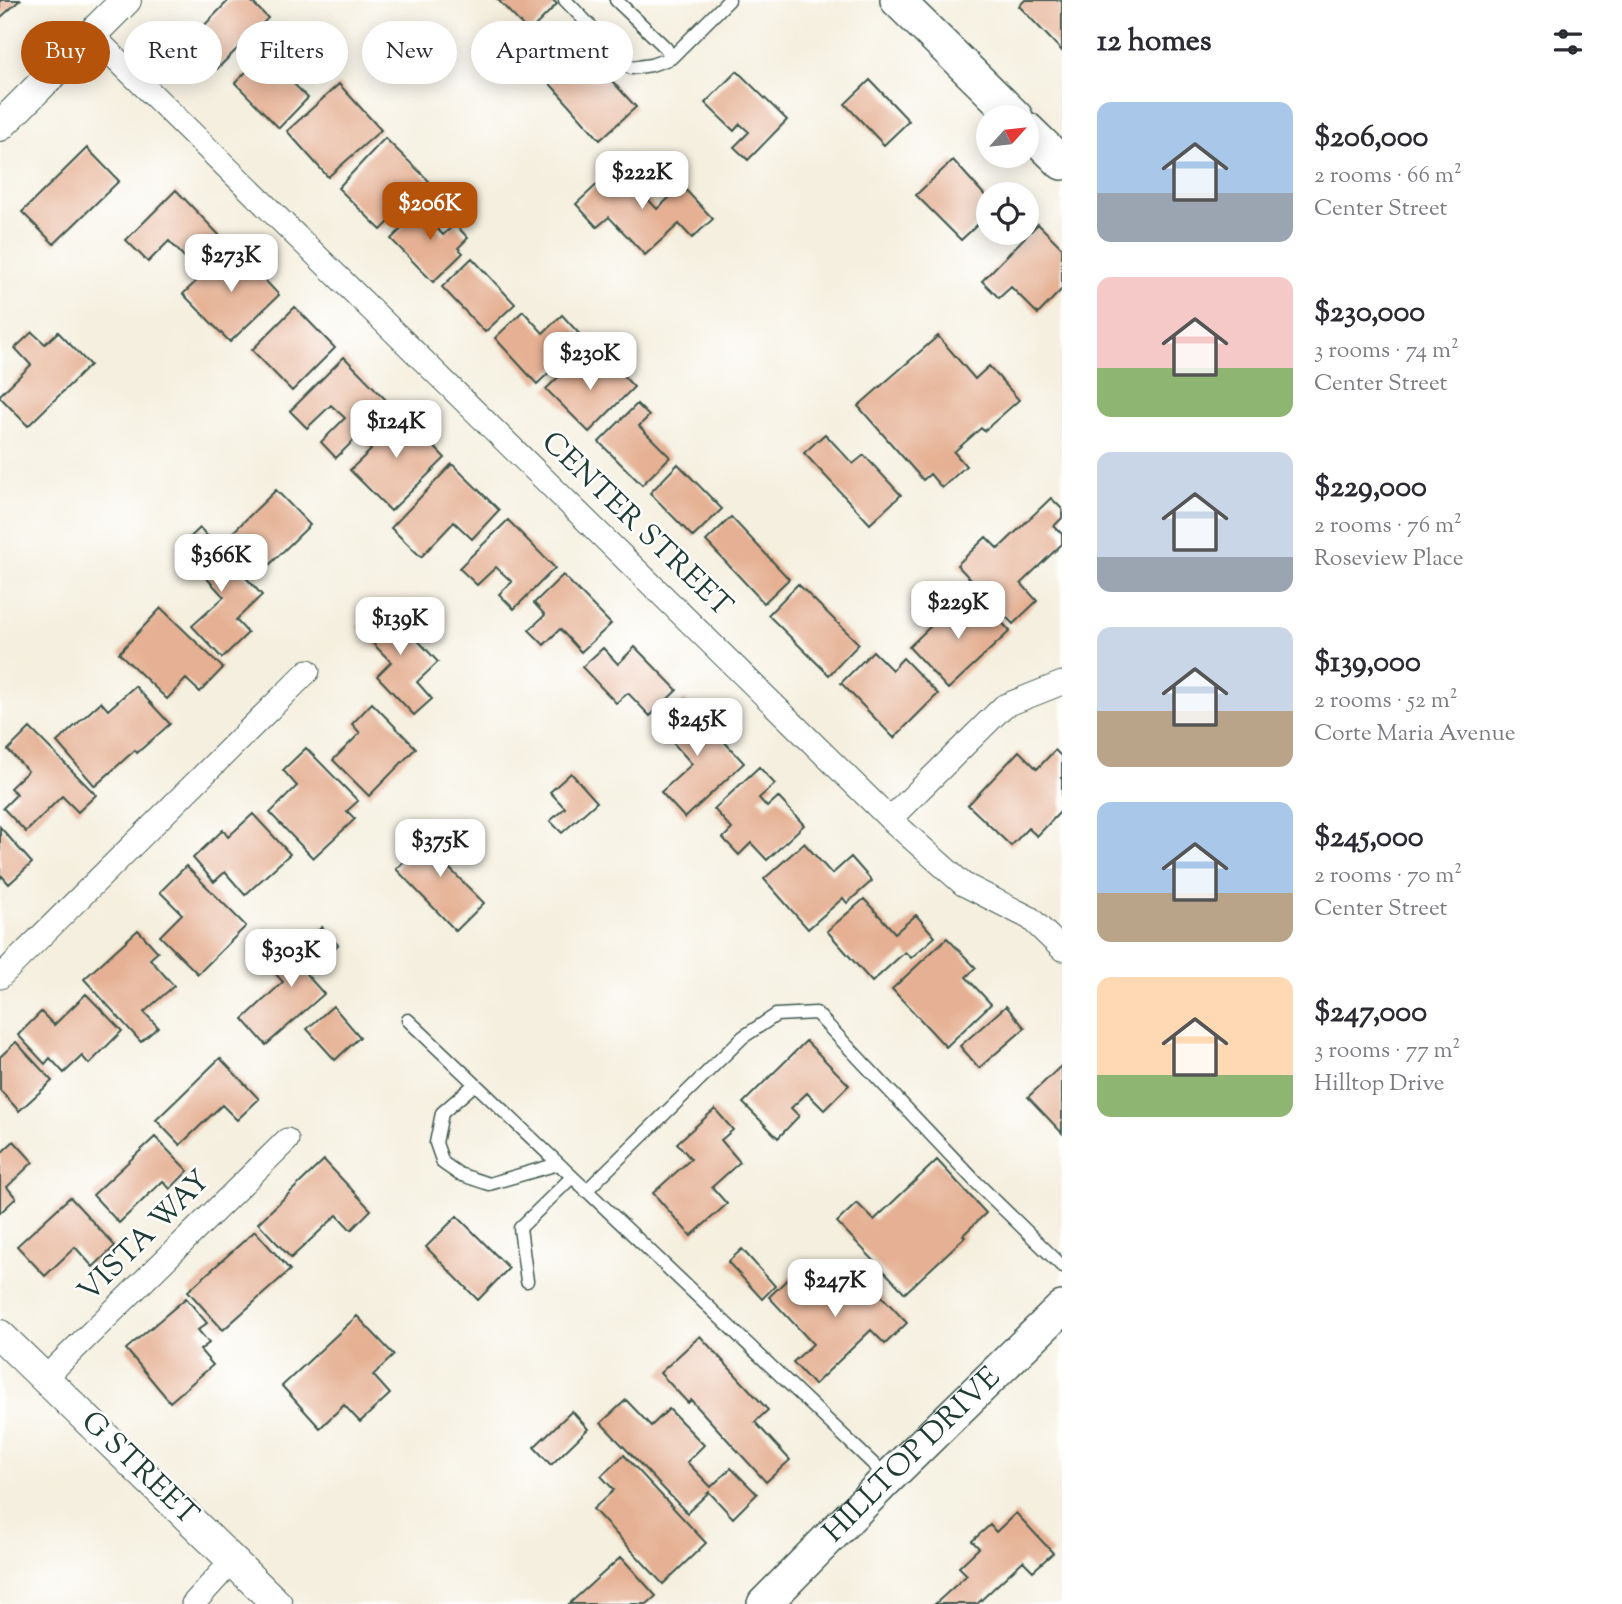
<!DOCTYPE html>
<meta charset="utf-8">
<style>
:root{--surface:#fff;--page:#f2f2f3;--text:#2b2b33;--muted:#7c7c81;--accent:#b45309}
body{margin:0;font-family:"Sorts Mill Goudy",serif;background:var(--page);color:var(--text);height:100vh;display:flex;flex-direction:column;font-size:26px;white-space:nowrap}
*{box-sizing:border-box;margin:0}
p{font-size:23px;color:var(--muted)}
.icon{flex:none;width:38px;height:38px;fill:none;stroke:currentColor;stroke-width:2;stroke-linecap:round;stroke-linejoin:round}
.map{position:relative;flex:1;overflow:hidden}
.sheet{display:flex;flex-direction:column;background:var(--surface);width:560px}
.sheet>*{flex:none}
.top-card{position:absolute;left:21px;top:21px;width:665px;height:63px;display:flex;gap:14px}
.needle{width:46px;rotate:63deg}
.controls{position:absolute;left:976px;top:105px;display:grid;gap:14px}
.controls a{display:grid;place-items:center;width:63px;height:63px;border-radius:50%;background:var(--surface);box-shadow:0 4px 18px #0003;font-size:35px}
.price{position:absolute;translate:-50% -60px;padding:0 16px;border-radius:14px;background:#fff;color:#222;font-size:23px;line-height:46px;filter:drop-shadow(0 2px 4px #0008)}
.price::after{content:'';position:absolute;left:50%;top:42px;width:21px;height:16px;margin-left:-10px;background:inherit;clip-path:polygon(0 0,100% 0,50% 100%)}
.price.selected{background:var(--accent);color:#fff}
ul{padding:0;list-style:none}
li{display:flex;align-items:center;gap:21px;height:175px;padding:0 35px}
li span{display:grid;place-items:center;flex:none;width:196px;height:140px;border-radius:14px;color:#555}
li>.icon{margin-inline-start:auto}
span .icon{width:84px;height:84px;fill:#fffc;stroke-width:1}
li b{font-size:30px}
h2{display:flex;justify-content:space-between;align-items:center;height:84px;padding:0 35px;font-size:30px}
.pill{padding:0 24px;border-radius:32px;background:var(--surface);box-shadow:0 4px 18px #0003;font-size:24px;line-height:63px}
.pill.selected{background:var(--accent);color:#fff}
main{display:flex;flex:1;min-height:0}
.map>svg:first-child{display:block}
</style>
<main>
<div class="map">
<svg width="1062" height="1604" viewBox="0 0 1062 1604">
<rect width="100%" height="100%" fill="#fff"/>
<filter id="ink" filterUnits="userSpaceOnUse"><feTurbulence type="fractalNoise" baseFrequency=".0143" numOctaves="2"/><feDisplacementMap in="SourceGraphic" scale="14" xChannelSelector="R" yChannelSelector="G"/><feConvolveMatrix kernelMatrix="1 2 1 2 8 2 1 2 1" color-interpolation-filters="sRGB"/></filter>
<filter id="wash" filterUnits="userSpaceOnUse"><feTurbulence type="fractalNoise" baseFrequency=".00686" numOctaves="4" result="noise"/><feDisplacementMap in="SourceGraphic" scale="28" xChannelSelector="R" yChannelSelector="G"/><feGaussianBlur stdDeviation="1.57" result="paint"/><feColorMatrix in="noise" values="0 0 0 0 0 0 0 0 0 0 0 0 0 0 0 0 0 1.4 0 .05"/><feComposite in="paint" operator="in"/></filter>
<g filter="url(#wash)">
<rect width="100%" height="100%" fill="#f4efde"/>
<g id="blocks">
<path fill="#e5b093" d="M0 0H20L0 18Z
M229 0H250L268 18 217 69 189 41Z
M498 0H553L557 4 529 32Z
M1025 0H1062V51L1019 6Z
M428 38 445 57 426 74 409 55Z
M565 44 592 75 600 68 636 107 600 140 537 69Z
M264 54 308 98 279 128 235 83Z
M737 71 787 120 748 160 734 147 749 132 740 124 734 131 705 103Z
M870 80 909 121 884 145 845 104Z
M339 84 381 130 328 177 287 131Z
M385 138 429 181 381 230 338 188Z
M87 148 119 181 54 244 22 212Z
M953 160 989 200V214L961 240 916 195Z
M617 166 657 209 682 186 713 219 692 238 679 224 645 255 609 217 597 227 576 204Z
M176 190 223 239 194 267 169 241 148 262 126 240Z
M433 198 446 211 433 224 443 235 455 224 468 238 458 248 463 253 433 282 391 239Z
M1038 224 1062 248V289L1038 314 1011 287 999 298 982 281Z
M233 246 279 295 230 342 183 294Z
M472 258 515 304 485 332 442 287Z
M295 307 335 348 292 391 252 350Z
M523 311 543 333 562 315 584 339 537 384 495 338Z
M32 332 45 344 58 332 90 365 28 426 0 397V395L31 365 15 348Z
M938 336 975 379 989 366 1019 400 984 431 981 428 954 452 966 466 942 488 930 474 923 480 858 406Z
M344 357 390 404 336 458 321 442 345 418 331 405 307 428 290 411Z
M605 357 634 387 589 432 546 389 574 362 587 375Z
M637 404 649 416 639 426 670 457 642 485 599 442Z
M398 409 445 458 391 511 350 470 371 450 363 443Z
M825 434 853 464 864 455 901 495 870 524 804 453Z
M452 464 499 510 472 539 454 522 421 557 391 528Z
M678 464 722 509 693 537 650 493Z
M276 490 310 525 257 577 223 542Z
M1051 498 1062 509V518L1054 526 1062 534V544L1021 583 1037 601 1013 624 957 565 986 537 998 549Z
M731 517 789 579 764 603 706 541Z
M508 520 555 568 514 609 499 594 512 582 496 567 477 585 459 568Z
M200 528 262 595 236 620 248 633 222 658 192 626 224 597 179 548Z
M563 575 611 624 581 652 560 629 544 645 529 630 545 615 534 603Z
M798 584 859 644 829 675 768 615Z
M959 599 973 614 984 604 1010 631 948 689 909 647Z
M383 603 438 662 417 682 432 699 414 715 377 676 391 662 357 627Z
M161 608 223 668 200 692 186 679 167 699 119 653Z
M635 647 677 690 650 716 628 693 616 703 582 667 603 648 618 664Z
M873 651 892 670 903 658 938 694 894 738 841 683Z
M135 686 170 724 137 753 135 750 95 786 57 742 101 702 108 710Z
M685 699 744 763 685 818 661 792 692 764 657 725Z
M372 703 416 748 369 796 333 760 360 733 352 724Z
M30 728 96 795 78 812 62 796 26 832 3 808 17 794 10 788 28 771 8 750Z
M306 748 358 801 347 811 355 819 313 858 270 813 297 786 283 770Z
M1055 750 1062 757V810L1037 836 1028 828 1011 846 968 805 1019 751 1037 769Z
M759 767 775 784 759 798 767 807 778 797 804 825 767 860 751 843 739 855 723 838 732 829 714 809Z
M571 773 597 802 562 833 550 821 565 808 550 792Z
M253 814 290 854 245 895 225 872 214 882 193 858 223 830 228 837Z
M0 827 32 863 9 884 2 876 0 879Z
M439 827 462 851 447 866 484 903 456 931 396 869Z
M804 843 832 874 851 857 872 881 847 903 843 898 808 929 764 879Z
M186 866 246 926 198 974 160 936 182 914 160 892Z
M864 899 895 933 916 915 935 937 911 958 905 952 872 982 827 931Z
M322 927 338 945 306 974 324 994 266 1045 243 1019 283 982 273 971Z
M138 930 158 952 150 959 174 986 144 1012 158 1027 141 1042 84 979Z
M947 938 976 968 966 977 991 1004 946 1047 892 989Z
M86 994 122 1031 89 1064 82 1056 64 1073 50 1058 45 1064 18 1035 41 1012 54 1025Z
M333 1006 360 1037 335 1060 307 1029Z
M1006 1006 1025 1028 979 1068 960 1046Z
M806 1041 849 1085 824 1110 807 1093 791 1108 799 1116 778 1138 743 1103Z
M16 1042 52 1081 19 1111 0 1090V1057Z
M220 1058 259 1099 237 1120 222 1105 180 1145 156 1120Z
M1062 1065V1133L1028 1097Z
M715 1109 733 1130 721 1140 740 1162 712 1187 727 1204 691 1236 653 1193 691 1159 677 1143Z
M155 1137 188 1171 170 1189 163 1181 119 1223 93 1195Z
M14 1141 33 1162 7 1187 16 1198 0 1213V1154Z
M324 1160 371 1210 351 1230 337 1215 291 1258 258 1223Z
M937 1160 986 1213 963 1235 965 1237 905 1293 837 1222 857 1203 874 1220Z
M70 1197 115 1246 93 1267 75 1247 45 1276 17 1246Z
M457 1216 509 1268 478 1300 426 1247Z
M255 1231 290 1270 223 1330 188 1291Z
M742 1249 775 1286 762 1299 728 1262Z
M855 1268 907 1323 885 1344 871 1330 814 1385 793 1362 813 1344 769 1297 797 1270 823 1298Z
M186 1298 207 1323 198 1330 209 1343 200 1350 213 1365 170 1402 126 1349Z
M357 1316 394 1355 373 1375 390 1394 360 1422 344 1405 320 1428 282 1386Z
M700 1336 768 1410 755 1422 790 1460 766 1482 691 1400 688 1403 660 1373Z
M626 1400 651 1426 669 1409 704 1445 687 1462 711 1487 731 1468 757 1494 733 1518 709 1492 687 1513 601 1423Z
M572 1411 588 1429 551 1465 534 1447Z
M624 1455 706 1543 663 1584 593 1509 614 1490 601 1476Z
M1016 1513 1053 1553 1033 1571 1023 1561 977 1604H935L967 1575 959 1567 979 1548 972 1541 990 1525 996 1532Z
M621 1557 656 1596 647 1604H569Z"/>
</g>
</g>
<g filter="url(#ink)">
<use href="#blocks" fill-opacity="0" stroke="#3f584e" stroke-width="2"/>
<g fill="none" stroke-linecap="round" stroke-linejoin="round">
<g stroke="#3f584e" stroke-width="15">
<path id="service" d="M565 0 631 68 651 65 671 58 729 0
M616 0 666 48 671 58
M408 1020 888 1478
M475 1084 442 1113 436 1143 443 1163 459 1174 489 1184 558 1164
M586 1191 743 1037 776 1015 816 1013 976 1182 1062 1266
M527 1281 520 1228 572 1177"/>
</g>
<g stroke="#3f584e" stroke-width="25">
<path id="minor" d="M92 35 890 819 963 884 1030 918 1062 949
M890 819 1004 706 1062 683
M0 977 308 671
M46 1377 287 1140
M193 1604 233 1560"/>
</g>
<g stroke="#3f584e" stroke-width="32">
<path id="tertiary" d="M0 126 126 0
M0 1335 277 1604"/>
</g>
<g stroke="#3f584e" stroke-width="36">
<g id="secondary">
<path d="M897 0 1016 117"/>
<path d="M1027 129 1062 163"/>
<path id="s1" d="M764 1604 888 1478 1062 1308"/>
</g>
</g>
<use href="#service" stroke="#fff" stroke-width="12"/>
<use href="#minor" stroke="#fff" stroke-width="23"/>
<use href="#tertiary" stroke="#fff" stroke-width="30"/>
<use href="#secondary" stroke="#fff" stroke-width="33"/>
</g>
</g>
<g text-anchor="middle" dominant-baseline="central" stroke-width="5" stroke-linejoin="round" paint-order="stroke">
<g font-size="30" fill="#1f3d34" stroke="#fff">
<text transform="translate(636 525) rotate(44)">CENTER STREET</text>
<text transform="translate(145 1237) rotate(-45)">VISTA WAY</text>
<text stroke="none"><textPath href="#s1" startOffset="210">HILLTOP DRIVE</textPath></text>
<text transform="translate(139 1469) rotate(44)">G STREET</text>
</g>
</g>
</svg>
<div class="controls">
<a><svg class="needle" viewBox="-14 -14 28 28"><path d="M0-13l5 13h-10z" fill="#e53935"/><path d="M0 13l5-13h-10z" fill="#7c7c81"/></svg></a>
<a><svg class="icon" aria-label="locate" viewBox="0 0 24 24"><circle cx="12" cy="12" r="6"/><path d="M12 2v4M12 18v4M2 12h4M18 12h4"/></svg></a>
</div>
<b class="price" style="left:642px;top:211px">$222K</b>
<b class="price selected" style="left:430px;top:242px">$206K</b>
<b class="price" style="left:231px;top:294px">$273K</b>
<b class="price" style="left:590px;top:392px">$230K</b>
<b class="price" style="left:396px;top:460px">$124K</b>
<b class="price" style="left:221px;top:594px">$366K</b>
<b class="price" style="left:958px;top:641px">$229K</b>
<b class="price" style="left:400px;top:657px">$139K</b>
<b class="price" style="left:697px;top:758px">$245K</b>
<b class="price" style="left:440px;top:879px">$375K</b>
<b class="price" style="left:291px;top:989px">$303K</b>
<b class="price" style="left:835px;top:1319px">$247K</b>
<div class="top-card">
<a class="pill selected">Buy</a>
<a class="pill">Rent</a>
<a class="pill">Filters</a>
<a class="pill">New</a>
<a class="pill">Apartment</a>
</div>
</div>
<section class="sheet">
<h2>12 homes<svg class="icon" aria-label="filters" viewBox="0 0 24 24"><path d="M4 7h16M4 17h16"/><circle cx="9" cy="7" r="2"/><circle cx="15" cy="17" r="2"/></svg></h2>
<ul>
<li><span style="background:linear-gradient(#a9c7e8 65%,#9aa5b1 0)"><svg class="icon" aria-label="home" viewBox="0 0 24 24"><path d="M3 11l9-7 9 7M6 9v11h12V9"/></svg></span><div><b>$206,000</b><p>2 rooms · 66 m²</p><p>Center Street</p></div></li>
<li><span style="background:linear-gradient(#f6c9c9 65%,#8fb573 0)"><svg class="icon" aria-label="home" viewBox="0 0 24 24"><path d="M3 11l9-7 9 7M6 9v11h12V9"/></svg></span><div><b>$230,000</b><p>3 rooms · 74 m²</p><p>Center Street</p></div></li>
<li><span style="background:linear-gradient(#c9d6e8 75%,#9aa5b1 0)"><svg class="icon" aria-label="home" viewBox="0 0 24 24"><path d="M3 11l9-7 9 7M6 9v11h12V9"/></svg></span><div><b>$229,000</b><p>2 rooms · 76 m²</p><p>Roseview Place</p></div></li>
<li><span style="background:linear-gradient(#c9d6e8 60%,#b9a48a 0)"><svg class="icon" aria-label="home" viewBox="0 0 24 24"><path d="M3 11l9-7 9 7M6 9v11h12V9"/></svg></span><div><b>$139,000</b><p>2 rooms · 52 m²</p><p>Corte Maria Avenue</p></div></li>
<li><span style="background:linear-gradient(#a9c7e8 65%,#b9a48a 0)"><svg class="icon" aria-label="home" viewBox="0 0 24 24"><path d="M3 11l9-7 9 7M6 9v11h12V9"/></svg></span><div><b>$245,000</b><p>2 rooms · 70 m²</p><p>Center Street</p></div></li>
<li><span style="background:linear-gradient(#ffd9b3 70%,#8fb573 0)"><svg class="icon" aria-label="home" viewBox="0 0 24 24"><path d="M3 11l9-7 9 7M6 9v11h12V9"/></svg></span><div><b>$247,000</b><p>3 rooms · 77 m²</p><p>Hilltop Drive</p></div></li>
</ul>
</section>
</main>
